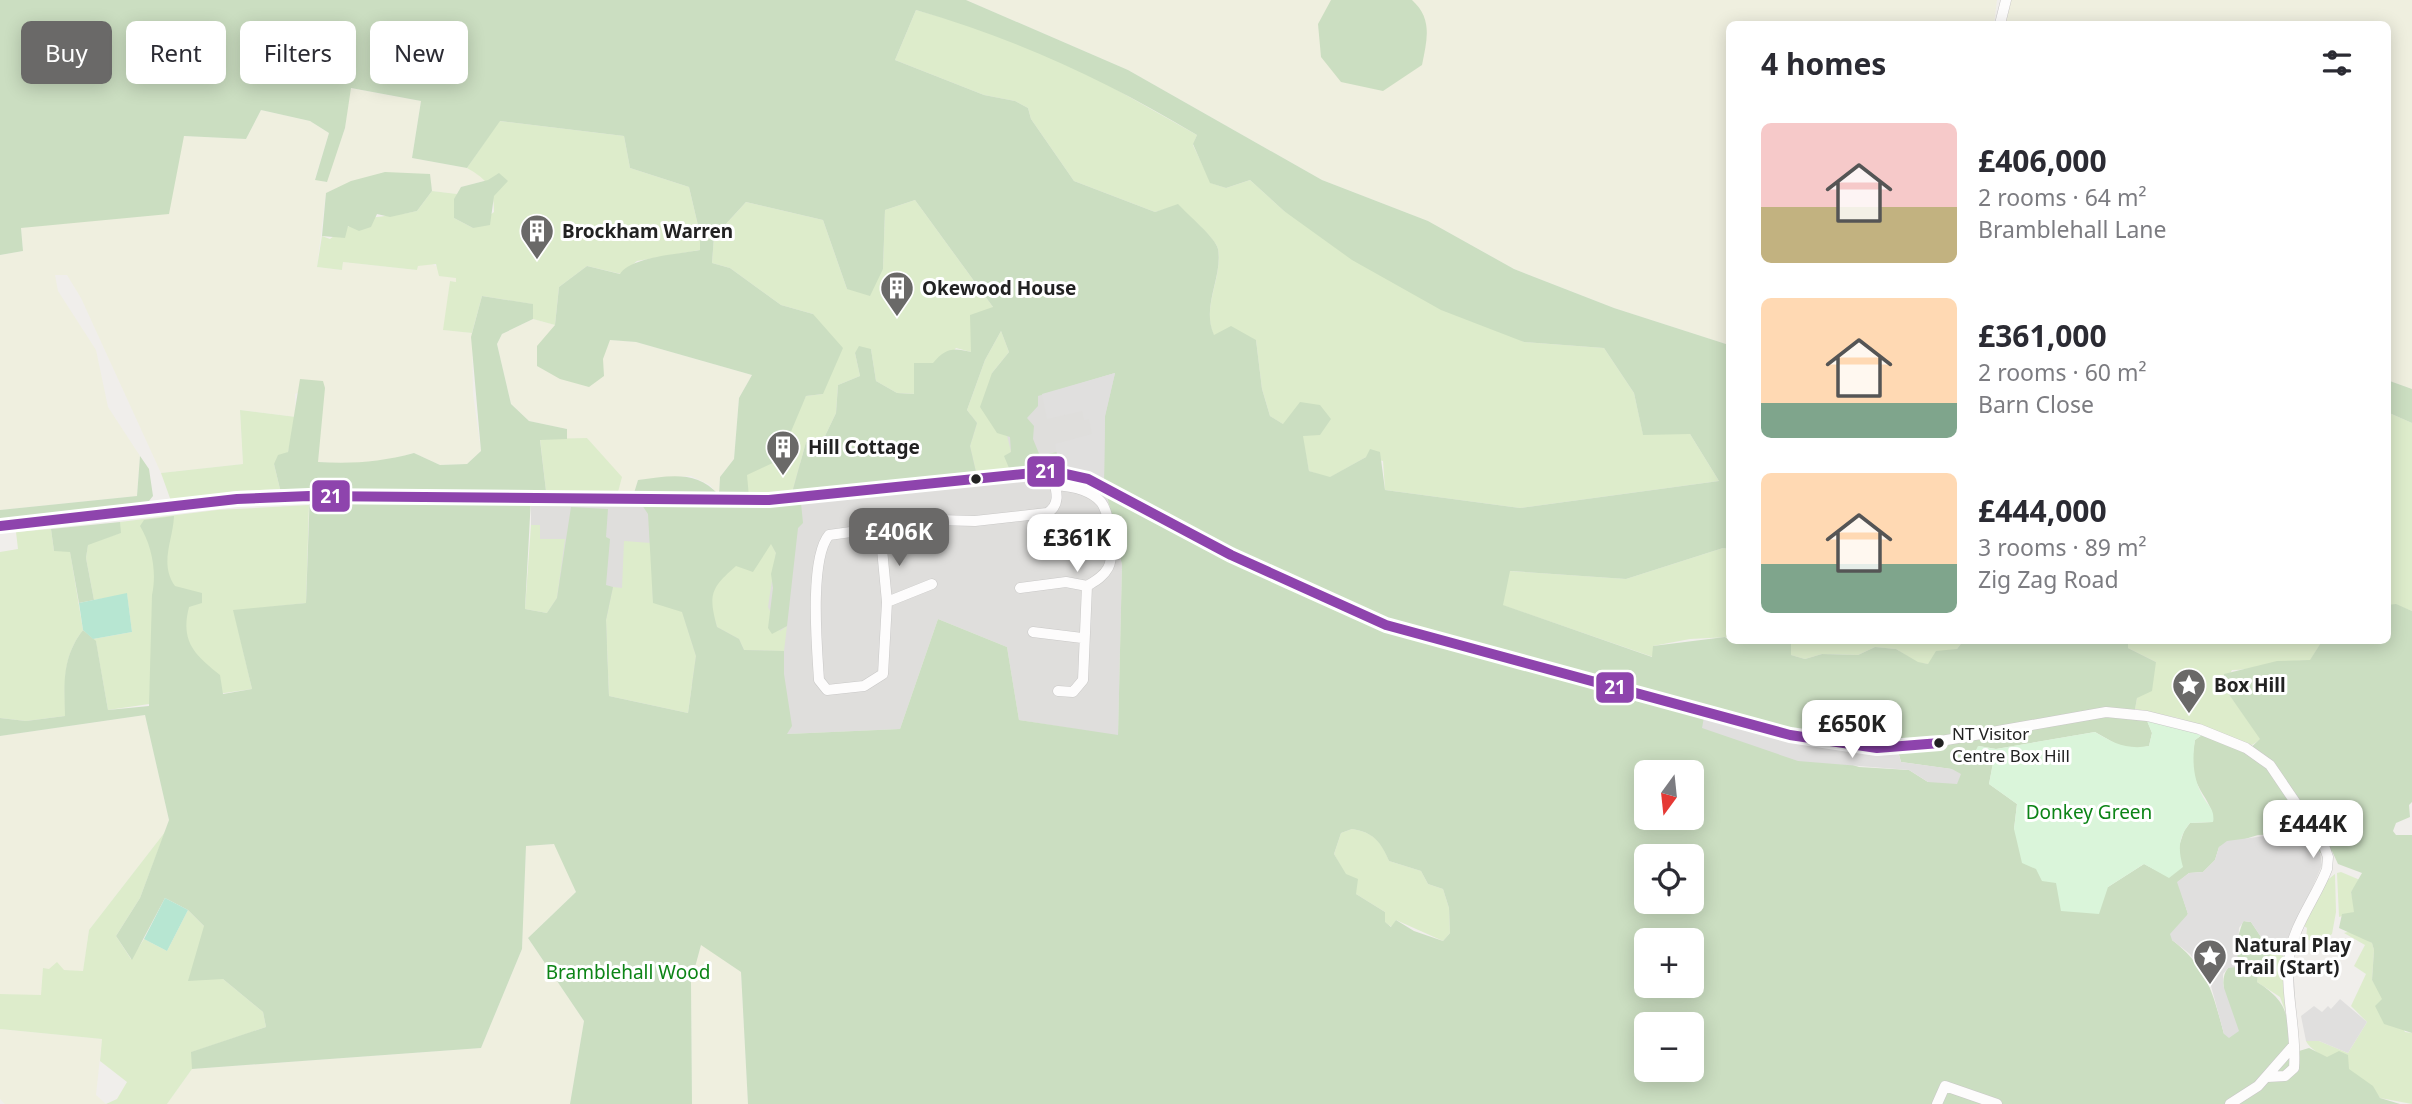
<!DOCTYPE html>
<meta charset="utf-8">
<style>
:root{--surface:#fff;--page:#f7f7f7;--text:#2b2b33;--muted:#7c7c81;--accent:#6a6968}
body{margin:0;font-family:"Noto Sans",sans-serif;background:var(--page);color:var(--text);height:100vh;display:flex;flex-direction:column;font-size:26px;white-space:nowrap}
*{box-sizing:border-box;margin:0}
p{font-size:23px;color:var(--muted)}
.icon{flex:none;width:38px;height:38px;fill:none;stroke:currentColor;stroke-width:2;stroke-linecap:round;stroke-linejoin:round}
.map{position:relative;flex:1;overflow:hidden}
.side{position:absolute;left:1726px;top:21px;width:665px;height:623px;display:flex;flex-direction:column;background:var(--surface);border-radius:10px;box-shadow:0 4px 18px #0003}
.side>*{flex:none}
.top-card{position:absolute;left:21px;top:21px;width:665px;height:63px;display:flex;gap:14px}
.needle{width:46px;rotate:195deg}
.buttons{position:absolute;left:1634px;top:760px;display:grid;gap:14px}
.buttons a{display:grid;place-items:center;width:70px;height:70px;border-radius:10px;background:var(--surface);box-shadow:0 4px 18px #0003;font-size:35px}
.price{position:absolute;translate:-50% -60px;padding:0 16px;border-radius:14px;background:#fff;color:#222;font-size:23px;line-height:46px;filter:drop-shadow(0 2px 4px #0008)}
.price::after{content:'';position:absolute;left:50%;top:42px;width:21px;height:16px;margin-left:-10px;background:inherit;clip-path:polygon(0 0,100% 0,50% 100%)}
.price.active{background:var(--accent);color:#fff}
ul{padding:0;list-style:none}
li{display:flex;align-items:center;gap:21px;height:175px;padding:0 35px}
li span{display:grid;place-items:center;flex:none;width:196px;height:140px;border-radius:10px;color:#555}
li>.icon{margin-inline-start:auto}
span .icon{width:84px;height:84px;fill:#fffc;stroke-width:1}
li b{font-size:30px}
h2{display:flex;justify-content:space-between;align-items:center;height:84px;padding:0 35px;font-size:30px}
.pill{padding:0 24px;border-radius:10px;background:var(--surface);box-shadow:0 4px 18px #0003;font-size:24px;line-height:63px}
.pill.active{background:var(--accent);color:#fff}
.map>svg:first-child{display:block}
</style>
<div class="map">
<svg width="2412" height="1104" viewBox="0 0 2412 1104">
<rect width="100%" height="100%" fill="#f0eeeb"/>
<path fill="#dfdedc" d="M1115 373 1109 507 1122 565 1118 736 1019 720 1007 647 938 619 900 729 787 734 547 613 531 525V498L692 501 750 478Z"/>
<path fill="#efefdf" d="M966 0H1997L1994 24H1729V345L1614 308 1514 269 1428 221 1322 180 1128 70Z
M2010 0H2412V389L2387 380V24H2004Z
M350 88 421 101 412 158 467 168 488 180 461 187 457 194 432 191 429 174 326 193 317 267 342 270 343 262 417 270 418 266 430 263 456 277V282L450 281 444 330 472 333 473 394 481 451 467 464 440 465 414 453 385 461 350 464 317 462 323 381 295 394 296 417 240 410 243 464 161 473 81 298 67 275H55L58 291 96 350 108 407 140 456 137 496 0 510V255L23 251 21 228 60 223 184 136 246 139 261 110 310 121 329 133 315 179 326 182 345 128Z
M533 319 610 340 636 342 752 375 739 398 734 459 720 477 719 496 710 485 691 476 638 480 634 493 618 492 621 477 587 438 567 439V429L529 421 511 404 497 344 502 334Z
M145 715 169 820 165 832 89 930 83 972 64 970 41 996 0 994V736Z
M555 844 576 892 528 938 584 1021 570 1104H167L192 1069 481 1048 522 949 526 846Z
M701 944 741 972 748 1104H692L691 982Z
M0 1029 102 1039 96 1095 106 1104H5L0 1099Z"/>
<path fill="#ddeccb" d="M916 10 979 28 1078 68 1197 135 1193 145 1211 183 1226 188 1250 180 1284 211 1524 342 1604 348 1634 393 1643 434H1690L1719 481 1520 508 1385 490 1383 461 1366 457 1329 478 1309 471 1302 436 1270 416 1262 389 1256 340 1214 336C1201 306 1223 278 1218 249 1216 238 1187 215 1178 205L1155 212 1074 181 1031 119 1028 108 1015 101 984 95 895 60Z
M499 121 624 136 630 168 689 187 700 234V250L637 261 621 274 587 266 559 287 555 325 533 319 532 304 482 296 472 333 443 330 450 281 456 282V278L439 276 436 264 418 266 417 270 343 262 342 270 317 267 322 236 330 239C366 211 377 220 417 211L432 191 457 194 454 218 473 228 494 212C494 188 488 180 467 168Z
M915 200 993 307 971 352 956 348 915 394 897 393 876 381 871 349 855 353 860 376 838 385 836 413 825 436 806 442 792 493 747 496V474C787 459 787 430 806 396L823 394 813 314 781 305 730 268 712 263 714 237 746 202 823 220 847 289 883 269 885 210Z
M1001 331 1009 352 992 373 1011 452 1005 456 1009 468 976 472 970 446 977 423 967 410 985 360Z
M240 410 296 417 288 452 274 464 280 489 237 491 171 501 161 473 243 464Z
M2387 412 2412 423V611L2396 605H2387Z
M587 438 622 477 618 492 546 491 540 439Z
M309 505 306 603 234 611 252 689 108 710 96 642 93 639 132 632 127 594 94 600 86 558 88 544 120 533V522L217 510Z
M531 525H540V539H565L557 598 547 613 525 609Z
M51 529 54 551H70L83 630C62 657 65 683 65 716L26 721 0 718V552L18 549 16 532Z
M624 541 651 543 653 602 682 611 696 656 688 713 609 696 606 620 613 587 622 588Z
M771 543 776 553 768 607 780 631 787 626 784 651 744 650 739 639 717 627C715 620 712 612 711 605 708 575 750 557 771 543Z
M1723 548 1729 549V637L1690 639 1653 646V657L1502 605 1509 571 1626 579Z
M2128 640 2322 641 2310 661C2282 659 2259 670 2232 670L2223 686 2261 739 2252 745 2178 718 2135 709 2137 698 2156 662 2128 648Z
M1791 641H1963L1957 649 1928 664 1918 663 1896 649 1875 647 1858 655 1822 654 1805 659 1791 655Z
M1352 829C1373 832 1382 842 1389 861L1421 871 1428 884 1443 889 1449 908 1450 933 1443 941 1396 920 1392 927 1384 922 1385 912 1356 894 1334 854 1341 833Z
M165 832 140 898 116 936 131 959 144 939 167 951 188 910 204 926 223 979 263 1012 266 1027 192 1052V1069L167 1104H106L117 1099 127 1082 100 1061 102 1039 0 1029V994L41 995 43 968 49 969 57 962 64 970 83 971 89 930Z
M2341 872 2360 880 2351 892 2355 912 2339 917 2337 873Z
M2335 874 2336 912 2332 934C2323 941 2317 943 2306 939L2307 928 2304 926 2325 882Z
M2351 931 2372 943 2374 950 2372 980 2405 1032 2412 1033V1104L2380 1098C2364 1073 2313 1057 2306 1041H2319L2348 1053 2367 1022 2351 1006 2366 974 2354 966 2365 945 2344 933Z
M2269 949 2283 956 2289 1021 2280 997 2257 982 2258 975 2271 964Z"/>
<path fill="#cbdec1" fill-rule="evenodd" d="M0 0H966L1128 70 1322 180 1428 221 1514 269 1614 308 1729 345V549L1723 548 1626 579 1510 571 1503 605 1652 657 1653 646 1725 637 1729 640 1791 641V655L1805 659 1822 654 1858 655 1875 647 1896 649 1918 662 1928 664 1936 651 1957 649 1963 641 2128 640V648L2156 662 2152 691 2137 698 2134 715 2146 718 2152 733 2149 746 2134 749 2118 745 2095 732 1996 749 1979 746 1975 752 1993 763 1989 784 2017 804 2014 829 2108 887 2144 864 2169 877 2184 831 2190 823 2213 822C2215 806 2198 792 2194 775 2191 763 2193 752 2195 740L2202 735 2247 751 2260 739 2223 686 2224 674 2277 661 2310 660 2322 641 2387 640V605L2396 604 2412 611V802L2409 805 2410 817 2396 823 2393 831 2396 835H2412V1033L2384 1024 2375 1006 2382 999 2372 980 2374 950 2372 943 2339 928 2342 914 2354 912 2351 892 2362 873 2338 864 2332 851 2320 853 2307 825 2291 815 2286 829 2280 834 2258 835 2219 847 2215 860 2203 872 2189 873 2178 882 2188 914 2172 940C2207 967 2213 993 2224 1034L2238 1031C2233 1015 2215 984 2228 968L2243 921 2251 922 2269 949 2271 964 2258 975 2257 982C2285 1000 2289 1012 2289 1046L2299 1051 2309 1048 2327 1057 2339 1051 2348 1055 2349 1069 2373 1086 2380 1098 2400 1104H748L741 972 701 945 691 982 692 1104H570L584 1021 528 938 576 892 554 844 526 846 522 949 481 1048 192 1069 191 1052 266 1027 263 1012 223 979 188 981 204 926 188 910 165 898 132 960 116 936 140 898 169 820 145 715 0 736V718L26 721 65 716C64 683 62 657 83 630L96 641 108 710 149 706 152 595C157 572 152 546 140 526L144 520 174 516C173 541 159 563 175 586L202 593V603L189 607C180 642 195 655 220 675L223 694 252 689 233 610 306 603 310 490 280 489 274 464 278 455 288 452 300 379 323 381 325 388 318 462C352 464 381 462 414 453L440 465 467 464 481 451 471 337 482 296 533 304V319L502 334 497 344 511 404 529 421 567 429V439L540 440 546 491 531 498 525 609 547 613 557 598 571 507 608 509 606 537 610 539 606 585 613 587 606 620 609 696 688 713 696 656 682 612 653 603 648 514 634 493 638 480C670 476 696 470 719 495L720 477 734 459 739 398 752 375 636 342 610 340 603 359 604 376 589 387 560 379 537 366V346L555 325 559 287 587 266 620 274C630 257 679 254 700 250V234L689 187 630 168 624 136 500 121 467 168 412 158 421 101 351 88 345 128 327 182 315 180 329 133 310 121 261 110 246 139 184 136 169 214 21 228 23 251 0 255ZM916 10C1019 40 1105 80 1197 135L1193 144 1210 183 1226 188 1250 180 1284 211 1352 260 1441 310 1524 342 1604 348 1634 393 1643 435 1690 434 1719 481 1520 508 1385 490 1380 452 1370 449 1366 457 1330 477 1309 471 1303 436 1320 435 1331 419 1320 405 1300 402 1283 424 1270 416 1262 389 1256 340 1231 326 1214 335C1201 306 1223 277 1218 249 1216 238 1187 214 1178 204L1155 212 1074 181 1031 119 1028 108 1015 101 984 95 895 60ZM915 200 993 307 970 315 971 352C952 347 945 349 933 363H914V394L897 393 876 381 871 349 859 346 855 353 860 376 838 385 836 413 825 436 806 442 792 493 904 484 976 472 970 446 977 423 967 410 985 360 1001 331 1009 352 992 373 980 407 997 433 1010 437 1011 452 1004 456 1009 468 1059 466 1057 452 1040 456 1033 439 1034 426 1027 418 1038 406V396L1115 373 1105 416 1104 481 1122 565 1118 735 1019 720 1007 647 938 619 900 729 787 734 792 726 784 674V651L744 650 739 639 717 627C708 594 711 588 736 566L753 572 771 544 776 553 771 574 773 588 768 628 772 634 787 626 798 528 803 523 801 503 750 508 747 475 779 460 806 396 823 394 843 348 813 314 781 305 730 268 712 263 714 237 746 202 823 220 847 289 870 296 883 269 885 210ZM1704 717C1765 734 1834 756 1898 751L1901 762 1951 769 1928 782 1909 770 1859 767ZM1647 772H1692V817H1647ZM1352 829C1373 832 1381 842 1389 861L1421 871 1428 884 1443 889 1449 908 1450 933 1443 941 1414 931 1396 920 1391 927 1385 922V912L1356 894 1358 879 1346 874 1334 854 1341 833ZM1647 856H1692V901H1647ZM1647 940H1692V985H1647ZM1647 1024H1692V1069H1647Z
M1331 0H1412C1433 19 1427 40 1422 65L1383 91 1341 82 1321 57 1318 24Z
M385 172 430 174 432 191 417 211 390 217 377 214 371 227 359 231 348 226 345 238 322 236 326 193 351 181Z
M499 173 508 181 494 196 490 225 473 228 454 218V199L461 187 488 180Z
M2387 380 2412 389V423L2387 412Z
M140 456 149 469 153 496 145 506 0 520V510L137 496Z
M120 522 121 533 88 545 86 558 94 600 79 603 70 552 54 551 51 529Z"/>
<path fill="#daf5da" d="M2147 721 2202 735 2195 740C2192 761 2193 778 2203 797 2209 807 2215 810 2213 822L2190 823C2178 838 2178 849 2183 867L2169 878 2144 864 2108 887 2099 914 2061 911 2056 883 2042 881 2036 869 2022 863 2014 829 2017 804 1989 784 1993 763 1975 752 1978 746 1996 749 2095 732C2113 743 2127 750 2149 746L2152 733Z"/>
<path fill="#b7e6d2" d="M127 593 132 632 93 639 83 630 79 603Z
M165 898 188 910 167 951 144 939Z"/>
<path fill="#e0dfde" d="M1115 373 1105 416 1104 481 1083 470 1059 466 1055 444 1092 434 1089 419 1084 420 1082 411 1047 419 1042 394Z
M1704 717 1821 744 1883 752 1898 751 1901 762 1952 769 1961 774 1957 784 1928 782 1909 770 1798 761 1702 728Z
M2295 810 2307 825 2320 853 2322 865 2283 956 2269 949 2251 922 2244 921 2239 928 2237 967 2228 968 2223 974V985L2239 1031 2229 1038 2224 1034 2210 982 2190 954 2172 940 2170 934 2188 914 2177 882 2189 873 2203 872 2215 860 2219 847 2227 841 2280 834Z
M2340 999 2367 1022 2348 1053 2319 1041H2306L2301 1016 2314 1006 2322 1012 2328 1006 2331 1009Z"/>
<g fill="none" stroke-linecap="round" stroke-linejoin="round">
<g stroke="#c9c8c7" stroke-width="11">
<path id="minor" d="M2000 24 2006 0
M1055 485C1070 486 1090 489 1101 502 1110 514 1115 555 1108 568 1103 577 1095 581 1087 586L1083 680 1073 692 1058 691
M0 526 237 499 309 496 769 500 1052 471 1088 479 1231 555 1386 625 1704 714 1831 742 1901 748 2106 712 2147 716 2199 729 2246 748 2270 765 2323 843 2328 857 2327 869C2316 898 2292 927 2289 959 2285 995 2297 1031 2294 1068L2285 1076 2267 1077
M880 528 887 602 932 584
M1020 588 1066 582 1087 586
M887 602 883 674 864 686 827 690 819 680C817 648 809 559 829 535L938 520 975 521 1047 513C1063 504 1055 487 1052 471
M1033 632 1082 638
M1937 1104 1945 1086 1997 1104
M2230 1104 2258 1086 2294 1045"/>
</g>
<use href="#minor" stroke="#fdfcfc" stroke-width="10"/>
<g stroke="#fff" stroke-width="16">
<path id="bus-1" d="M0 526 237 499 309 496 769 500 1052 471 1088 479 1231 555 1386 625 1790 735 1877 748 1940 743"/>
</g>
<use href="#bus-1" stroke="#8e44ad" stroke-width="10"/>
</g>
<defs>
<g id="building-pin" transform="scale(1.75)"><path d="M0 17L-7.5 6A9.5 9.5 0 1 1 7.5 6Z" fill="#6a6968" stroke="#fff"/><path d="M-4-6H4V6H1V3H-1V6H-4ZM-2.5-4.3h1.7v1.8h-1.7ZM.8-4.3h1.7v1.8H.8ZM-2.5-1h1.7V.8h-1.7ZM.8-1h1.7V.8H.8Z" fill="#fff"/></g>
<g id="sight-pin" transform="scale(1.75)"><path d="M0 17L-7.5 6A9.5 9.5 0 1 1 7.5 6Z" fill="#6a6968" stroke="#fff"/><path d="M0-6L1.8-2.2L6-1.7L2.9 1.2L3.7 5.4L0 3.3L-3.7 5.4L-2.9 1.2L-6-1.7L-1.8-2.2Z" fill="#fff"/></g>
</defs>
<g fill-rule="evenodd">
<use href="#building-pin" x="537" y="231"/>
<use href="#building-pin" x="897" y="288"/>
<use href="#building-pin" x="783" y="447"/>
<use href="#sight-pin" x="2189" y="685"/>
<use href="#sight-pin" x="2210" y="956"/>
</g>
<g fill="#222" stroke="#fff" stroke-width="2.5">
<circle cx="976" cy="479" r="6"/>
<circle cx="1939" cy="743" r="6"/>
</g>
<g text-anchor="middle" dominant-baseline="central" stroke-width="6" stroke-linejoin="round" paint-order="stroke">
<g font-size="17" fill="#222" stroke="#fff" text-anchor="start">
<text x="1952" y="733">NT Visitor<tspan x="1952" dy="22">Centre Box Hill</tspan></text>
</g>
<g font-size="19" font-weight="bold" fill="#222" stroke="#fff" text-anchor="start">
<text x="562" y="231">Brockham Warren</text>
<text x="922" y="288">Okewood House</text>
<text x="808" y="447">Hill Cottage</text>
<text x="2214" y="685">Box Hill</text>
<text x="2234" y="945">Natural Play<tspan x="2234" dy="22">Trail (Start)</tspan></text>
</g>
<g font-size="19" fill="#0c8416" stroke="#fff">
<text x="2089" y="812">Donkey Green</text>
<text x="628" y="972">Bramblehall Wood</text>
</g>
</g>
<g stroke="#fff" stroke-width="2.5">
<rect x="1026" y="455" width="40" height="33" rx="7" fill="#8e44ad"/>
<rect x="311" y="479" width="40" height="34" rx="7" fill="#8e44ad"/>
<rect x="1595" y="671" width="40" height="33" rx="7" fill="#8e44ad"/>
</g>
<g font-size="19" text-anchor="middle" font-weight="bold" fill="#fff">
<text x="1046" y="478">21</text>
<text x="331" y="503">21</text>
<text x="1615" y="694">21</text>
</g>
</svg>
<div class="buttons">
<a><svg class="needle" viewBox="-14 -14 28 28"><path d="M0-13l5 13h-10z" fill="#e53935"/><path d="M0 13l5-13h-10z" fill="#7c7c81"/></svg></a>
<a><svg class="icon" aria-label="locate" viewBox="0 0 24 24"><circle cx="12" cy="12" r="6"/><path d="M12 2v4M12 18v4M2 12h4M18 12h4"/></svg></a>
<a>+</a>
<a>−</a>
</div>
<b class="price active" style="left:899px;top:568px">£406K</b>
<b class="price" style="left:1077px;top:574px">£361K</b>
<b class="price" style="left:1852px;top:760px">£650K</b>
<b class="price" style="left:2313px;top:860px">£444K</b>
<div class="top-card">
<a class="pill active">Buy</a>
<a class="pill">Rent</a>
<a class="pill">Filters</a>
<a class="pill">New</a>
</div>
<section class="side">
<h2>4 homes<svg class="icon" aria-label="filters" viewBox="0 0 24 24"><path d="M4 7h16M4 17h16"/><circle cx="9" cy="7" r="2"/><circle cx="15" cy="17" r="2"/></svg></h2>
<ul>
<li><span style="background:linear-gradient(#f6c9c9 60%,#c2b280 0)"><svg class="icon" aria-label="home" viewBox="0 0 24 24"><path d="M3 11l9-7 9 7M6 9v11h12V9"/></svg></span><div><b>£406,000</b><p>2 rooms · 64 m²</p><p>Bramblehall Lane</p></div></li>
<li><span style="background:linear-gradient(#ffd9b3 75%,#7fa58c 0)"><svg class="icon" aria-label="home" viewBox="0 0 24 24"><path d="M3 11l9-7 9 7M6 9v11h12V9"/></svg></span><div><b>£361,000</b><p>2 rooms · 60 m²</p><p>Barn Close</p></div></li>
<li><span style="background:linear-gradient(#ffd9b3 65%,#7fa58c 0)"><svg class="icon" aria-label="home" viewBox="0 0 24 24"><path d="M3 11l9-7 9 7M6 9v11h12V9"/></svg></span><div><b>£444,000</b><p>3 rooms · 89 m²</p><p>Zig Zag Road</p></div></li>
</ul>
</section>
</div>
